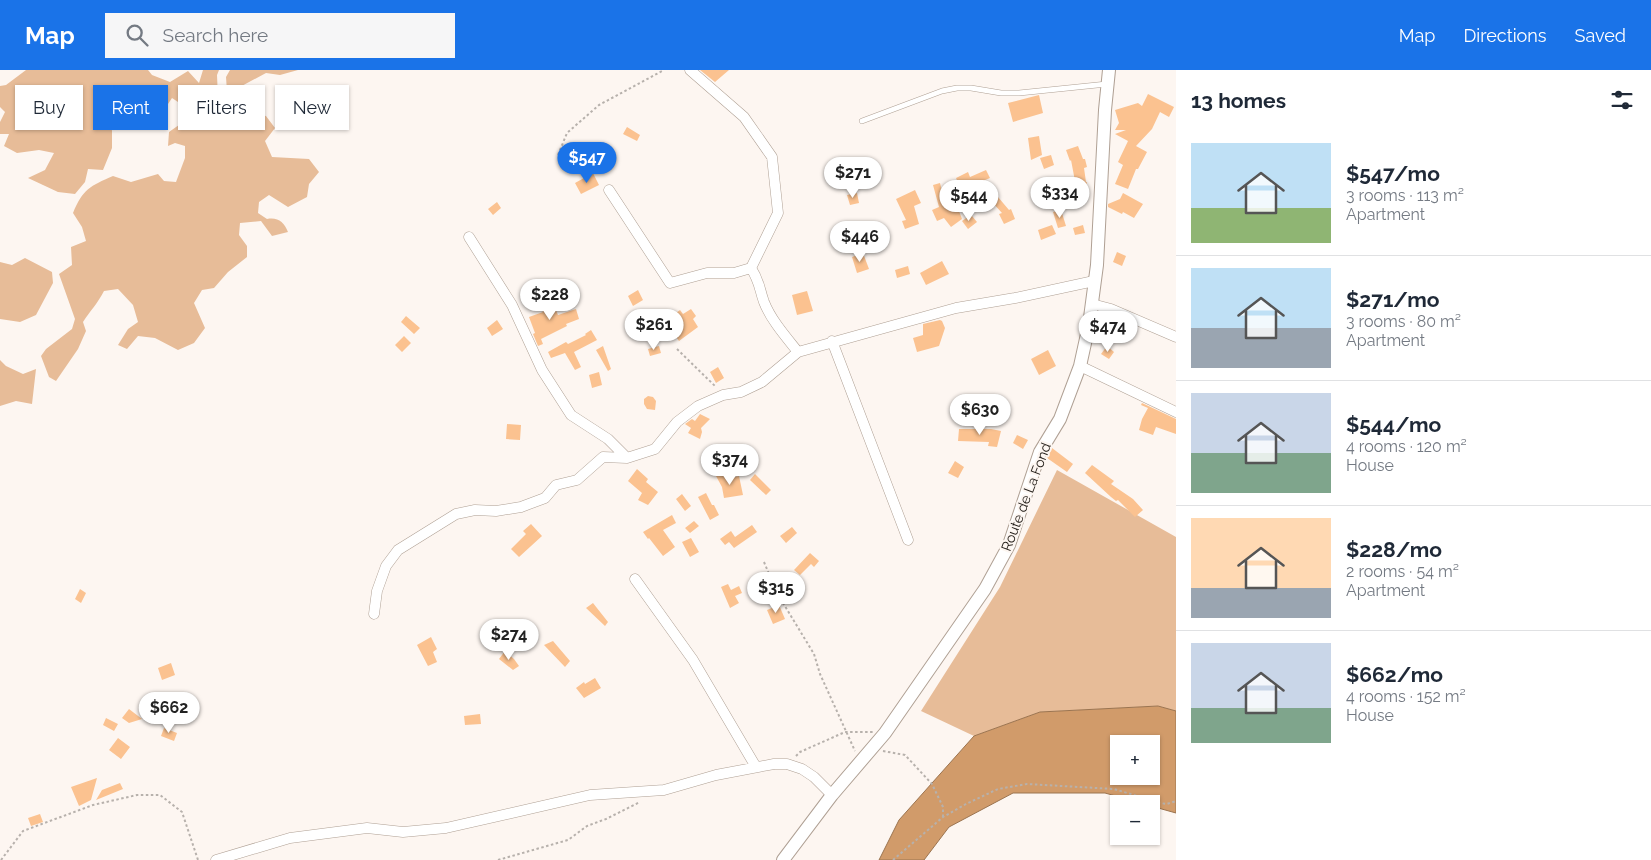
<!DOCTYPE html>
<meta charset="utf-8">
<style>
:root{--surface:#fff;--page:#f6f6f7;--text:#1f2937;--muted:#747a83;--line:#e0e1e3;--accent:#1a73e8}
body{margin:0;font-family:Raleway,sans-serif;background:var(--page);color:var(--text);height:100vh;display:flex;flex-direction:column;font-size:19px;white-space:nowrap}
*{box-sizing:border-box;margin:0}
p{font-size:16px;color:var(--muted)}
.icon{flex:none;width:28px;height:28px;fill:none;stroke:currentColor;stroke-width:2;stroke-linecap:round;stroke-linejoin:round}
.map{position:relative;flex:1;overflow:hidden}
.details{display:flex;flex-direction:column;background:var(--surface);width:475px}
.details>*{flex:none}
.top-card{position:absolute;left:15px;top:15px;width:475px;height:45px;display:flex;gap:10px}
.fabs{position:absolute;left:1110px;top:665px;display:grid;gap:10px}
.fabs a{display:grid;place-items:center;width:50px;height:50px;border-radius:0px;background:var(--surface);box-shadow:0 1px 4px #0004;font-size:25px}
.price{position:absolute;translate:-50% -42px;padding:0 11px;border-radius:18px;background:#fff;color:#222;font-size:16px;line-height:32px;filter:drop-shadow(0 1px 2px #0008)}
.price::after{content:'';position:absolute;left:50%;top:30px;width:15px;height:11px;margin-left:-8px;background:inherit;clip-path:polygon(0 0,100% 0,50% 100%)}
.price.on{background:var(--accent);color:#fff}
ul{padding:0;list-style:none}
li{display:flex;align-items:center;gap:15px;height:125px;padding:0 15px}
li+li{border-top:1px solid var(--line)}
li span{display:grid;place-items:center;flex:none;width:140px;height:100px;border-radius:0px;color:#555}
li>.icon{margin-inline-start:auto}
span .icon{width:60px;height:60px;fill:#fffc;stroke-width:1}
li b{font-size:21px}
h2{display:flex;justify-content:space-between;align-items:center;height:60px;padding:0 15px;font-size:21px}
.pill{padding:0 18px;border-radius:0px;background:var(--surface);box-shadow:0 1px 4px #0004;font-size:18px;line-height:45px}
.pill.on{background:var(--accent);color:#fff}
header{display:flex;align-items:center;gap:30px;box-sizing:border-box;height:70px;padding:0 25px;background:var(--accent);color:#fff}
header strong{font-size:24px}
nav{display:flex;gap:28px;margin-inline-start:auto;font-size:18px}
.search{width:350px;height:45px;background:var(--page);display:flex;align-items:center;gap:12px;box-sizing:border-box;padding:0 18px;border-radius:0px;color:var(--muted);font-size:19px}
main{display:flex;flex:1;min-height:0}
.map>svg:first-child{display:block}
</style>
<header>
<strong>Map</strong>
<div class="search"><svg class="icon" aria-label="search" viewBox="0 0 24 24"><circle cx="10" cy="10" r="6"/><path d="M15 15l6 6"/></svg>Search here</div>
<nav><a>Map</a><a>Directions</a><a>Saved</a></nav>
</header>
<main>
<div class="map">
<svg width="1176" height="790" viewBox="0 0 1176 790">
<rect width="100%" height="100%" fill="#fdf6f1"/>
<path fill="#e7bc98" d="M26 0H148L152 5 170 12 188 1 199 13 203 0H219L217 5 218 28 205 35 178 32 172 28 164 40 153 41 137 26 116 23 108 36 112 61V78L103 100 88 99 85 112 75 124 58 122 28 108 45 100 54 83 39 80 17 83 4 76 9 64H0V52L5 42 0 37V16L6 15Z
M230 0H298L280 5 266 3 238 18 233 33 242 41 266 46 275 58 265 71 272 87 309 89 319 102 309 114 307 127 288 137 269 125 259 132 258 143 267 149C278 147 284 152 288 162L272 166 261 151 240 153 239 165 247 176V187L228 202 214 218 202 220 194 233 205 258 194 273 178 280 155 268 138 266 127 279 118 275 128 259 138 252 133 235 118 219 104 221C98 233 90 241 83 252L86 261 78 279 56 311 49 307 41 286 46 279 72 259 75 249 59 204 72 195 71 177 86 171 82 157 73 143C83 119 90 116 113 106L131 112 158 104 164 111 176 112 185 88V76L175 73 168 76 169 62 186 50 195 41 201 48 221 36H228L226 7Z
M25 188 52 202 53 213 36 245 20 252 0 249V192L12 195Z
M0 290 6 296 23 304 36 299 32 334 16 331 0 336Z
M1057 400 1176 467V641L1158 636 1040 642 974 666 921 641 1000 517Z"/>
<path fill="#d19b6a" stroke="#9b7450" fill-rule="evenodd" d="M1158 636 1176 641V743L1151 736V734H1144L1105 723H1013L949 757 924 790H879L899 750 974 666 1040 642ZM1119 674H1151V706H1119Z"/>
<path fill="#fbc290" d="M700 0H729L715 12Z
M1148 24 1174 37 1169 47 1160 42 1152 59 1136 76 1147 82 1138 99H1136L1128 119 1115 114 1123 95 1118 92 1128 71 1115 64 1126 60H1115L1119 53 1115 40 1138 33 1142 36Z
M1039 25 1043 43 1013 52 1008 33Z
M627 57 640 65 637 71 623 64Z
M1039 66 1042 85 1031 90 1028 68Z
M1078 76 1083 89H1085L1087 97 1084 98 1086 112H1087L1086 120 1072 118 1073 110 1075 111 1071 90 1070 91 1066 80Z
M1051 85 1054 95 1044 99 1040 88Z
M986 100 990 108 973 115 975 122 964 126 956 108 968 102 970 107Z
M593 103 599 115 581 124 575 113Z
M940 113 944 129 960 123 963 131 956 133 962 149 951 157 944 148 937 151 932 140 939 137 933 115Z
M915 120 921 133 914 136 919 154 905 159 902 151 906 150 896 129Z
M857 123 859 133 850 135 847 125Z
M1123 123 1143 134 1134 148 1123 142 1122 144 1108 137V134L1120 129Z
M1060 124 1065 134 1056 138 1051 128Z
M998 127 1009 140 1011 139 1015 149 1004 154 999 144 1002 143 992 132Z
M497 132 501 138 493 145 488 139Z
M1061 140 1066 156 1058 158 1053 142Z
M969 146H972L977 152 968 159 962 151Z
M1052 155 1056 164 1041 170 1038 160Z
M1083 155 1085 163 1075 165 1073 158Z
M1117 182 1126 186 1122 196 1113 192Z
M863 183 869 199 857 203 852 187Z
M942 191 949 204 926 215 920 203Z
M908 196 910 204 897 208 895 200Z
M638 220 643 230 633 236 628 226Z
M807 221 813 241 797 245 792 225Z
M552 231 558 245 576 239 579 249 566 254 567 256 541 269 543 274 538 276 533 264 535 263 529 247 543 242 540 236Z
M691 239 696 246 693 249 698 257 679 271 665 251 680 240 683 244Z
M1107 245 1115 248 1106 265 1098 261Z
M406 246 420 258 414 264 401 252Z
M497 250 503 259 492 266 487 258Z
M940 250 942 251 945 258 939 276 917 282 913 268 923 265V254Z
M591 260 597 270 574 282 581 297 575 300 565 283 551 288 548 282 566 272 568 274 586 265 585 264Z
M404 266 411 273 402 282 395 275Z
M603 276 611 299 608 301 596 280Z
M659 276 661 283 650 286 648 279Z
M1107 276 1114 282 1109 289 1101 284Z
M1048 280 1056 296 1039 305 1031 289Z
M718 297 724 308 716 313 710 302Z
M599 302 602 315 592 318 589 305Z
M648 326 653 327 656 331 655 340 647 339 644 334V329Z
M1142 333 1176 349V364L1156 357 1153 365 1139 360 1142 349 1148 338 1141 335Z
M700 344 710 349 701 358 702 362 700 369 688 363 691 358 685 354 692 349 695 351Z
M507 354 521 355 520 370 506 369Z
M959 359H991L1001 361 997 377 988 376 989 372 958 371Z
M1017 365 1028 370 1023 379 1013 373Z
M1052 378 1073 394 1067 402 1047 388Z
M708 384H711L720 390 715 396 705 388Z
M955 391 964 397 958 408 948 403Z
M1092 395 1114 411 1111 414 1133 429 1143 440 1135 447 1118 430 1116 431 1111 427 1085 403Z
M637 399 648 409 646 412 658 422 648 435 638 430 642 423 628 411Z
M722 402 726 409 739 406 743 425 724 428 722 417 716 406Z
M755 404 771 420 766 425 750 410Z
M706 423 712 435H714L719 445 710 450 698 427Z
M682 424 691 436 685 441 676 429Z
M672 445 676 453 663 460 675 477 663 486 649 468 648 469 643 462Z
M694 451 699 456 690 463 685 458Z
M531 454 542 466 519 487 511 479 526 464 523 461Z
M752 455 757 462 734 478 729 472 725 475 720 469 731 461 735 467Z
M792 457 797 463 786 473 780 466Z
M691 468 699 482 690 487 682 472Z
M810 483 819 491 814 497 811 494 800 505 794 500Z
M728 514 731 520 739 516 742 523 735 526 739 533 730 538 721 517Z
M80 519 86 523 81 533 75 529Z
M593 533 608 552 605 556 586 538Z
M779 535 785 549 773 554 767 540Z
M431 567 437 579 433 582 437 592 428 596 417 575Z
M553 571 570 591 565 597 544 575Z
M505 581 514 589 519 596 513 600 499 589Z
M171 593 175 605 162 610 158 598Z
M595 608 601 618 584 628 576 618 584 612 585 614Z
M129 639 142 649 129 653 122 648Z
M480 644 481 654 465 655 464 646Z
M106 648 118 654 114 661 103 655Z
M164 658 177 663 174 671 161 666Z
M118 668 130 677 121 689 109 680Z
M97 708 91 730 79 736 71 717Z
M120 713 123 719 96 730 102 720Z
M40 744 43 752 31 756 28 748Z"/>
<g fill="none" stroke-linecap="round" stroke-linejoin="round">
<g stroke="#afa094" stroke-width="6">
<path id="service" d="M862 51 942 21 957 18H971L1001 23H1019L1107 14"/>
</g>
<g stroke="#afa094" stroke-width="11">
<path id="minor" d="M690 0 744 47 772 87 778 143 751 198C760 212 759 218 764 232 771 250 786 267 798 282
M609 120 670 213 707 203H734L751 198
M469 167 512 235 542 300 571 345 608 369 627 388 655 379 677 352 698 336 723 325 741 322 762 312 798 282 956 238 1015 228 1094 211
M1092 234 1111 239 1176 267
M832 271 908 470
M1080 296 1176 342
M635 509 693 590 756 697
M374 544 377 521 386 496 398 480 456 444 475 440 496 441 521 437 545 428 556 415 577 410 603 387 627 388
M216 790 290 768 367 758 403 762 446 758 590 725 664 720 716 705 774 694H787L802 699 814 707 832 725"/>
</g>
<g stroke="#afa094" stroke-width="14">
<path id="tertiary" d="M783 790 832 725 885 663 985 519 1009 475 1040 382 1060 349 1080 296 1089 255 1097 195 1105 40 1109 0"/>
</g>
<path stroke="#b7b1ac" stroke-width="2" stroke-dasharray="2.5 2.5" stroke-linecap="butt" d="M563 99 558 85 567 63 599 35 664 0
M677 279 716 317
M764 492 777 523 814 584 820 604 855 681
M883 681 905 685 932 714 943 737V747
M796 686 800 682 845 662H873
M1 790 23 761 93 735 137 725H160L182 742 198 790
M498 790 568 770 587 756 606 749 640 732
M893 790 943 747 966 734 998 719 1027 714 1114 719 1160 733 1167 734 1176 731"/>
<use href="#service" stroke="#fff" stroke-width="5"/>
<use href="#minor" stroke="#fff" stroke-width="10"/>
<use href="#tertiary" stroke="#fff" stroke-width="12"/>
</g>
<g text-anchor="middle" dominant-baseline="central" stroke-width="4" stroke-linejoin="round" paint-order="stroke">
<g font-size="14" fill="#1e1914" stroke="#fdf6f1">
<text transform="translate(1026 427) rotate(-69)">Route de La Fond</text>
</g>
</g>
</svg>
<div class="fabs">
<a>+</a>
<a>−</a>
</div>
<b class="price on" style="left:587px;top:114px">$547</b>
<b class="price" style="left:853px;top:129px">$271</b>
<b class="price" style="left:1060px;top:149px">$334</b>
<b class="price" style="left:969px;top:152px">$544</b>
<b class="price" style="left:860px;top:193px">$446</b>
<b class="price" style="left:550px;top:251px">$228</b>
<b class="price" style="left:654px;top:281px">$261</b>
<b class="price" style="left:1108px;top:283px">$474</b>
<b class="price" style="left:980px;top:366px">$630</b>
<b class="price" style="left:730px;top:416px">$374</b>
<b class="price" style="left:776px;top:544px">$315</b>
<b class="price" style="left:509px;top:591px">$274</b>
<b class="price" style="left:169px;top:664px">$662</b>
<div class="top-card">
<a class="pill">Buy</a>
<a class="pill on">Rent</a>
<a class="pill">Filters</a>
<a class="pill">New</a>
</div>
</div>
<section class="details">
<h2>13 homes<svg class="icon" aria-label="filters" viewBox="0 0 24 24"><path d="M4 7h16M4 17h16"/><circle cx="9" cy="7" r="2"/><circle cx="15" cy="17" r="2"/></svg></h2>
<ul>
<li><span style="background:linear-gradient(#bfe0f5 65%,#8fb573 0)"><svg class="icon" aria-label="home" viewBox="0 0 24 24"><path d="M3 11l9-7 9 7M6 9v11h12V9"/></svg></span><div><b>$547/mo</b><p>3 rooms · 113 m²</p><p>Apartment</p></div></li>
<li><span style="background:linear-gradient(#bfe0f5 60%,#9aa5b1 0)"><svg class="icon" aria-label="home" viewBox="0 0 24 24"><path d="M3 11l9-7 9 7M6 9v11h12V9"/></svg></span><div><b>$271/mo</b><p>3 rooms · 80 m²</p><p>Apartment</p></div></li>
<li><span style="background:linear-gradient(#c9d6e8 60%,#7fa58c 0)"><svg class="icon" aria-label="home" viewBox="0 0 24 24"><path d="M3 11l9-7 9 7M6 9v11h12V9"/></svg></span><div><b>$544/mo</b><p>4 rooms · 120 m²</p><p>House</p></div></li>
<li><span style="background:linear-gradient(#ffd9b3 70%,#9aa5b1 0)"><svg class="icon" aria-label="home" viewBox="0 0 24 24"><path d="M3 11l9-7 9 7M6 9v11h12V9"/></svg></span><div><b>$228/mo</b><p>2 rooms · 54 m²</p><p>Apartment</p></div></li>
<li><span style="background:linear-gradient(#c9d6e8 65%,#7fa58c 0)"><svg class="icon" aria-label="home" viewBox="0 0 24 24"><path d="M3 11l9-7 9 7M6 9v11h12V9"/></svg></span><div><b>$662/mo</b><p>4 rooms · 152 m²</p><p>House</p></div></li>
</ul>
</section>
</main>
